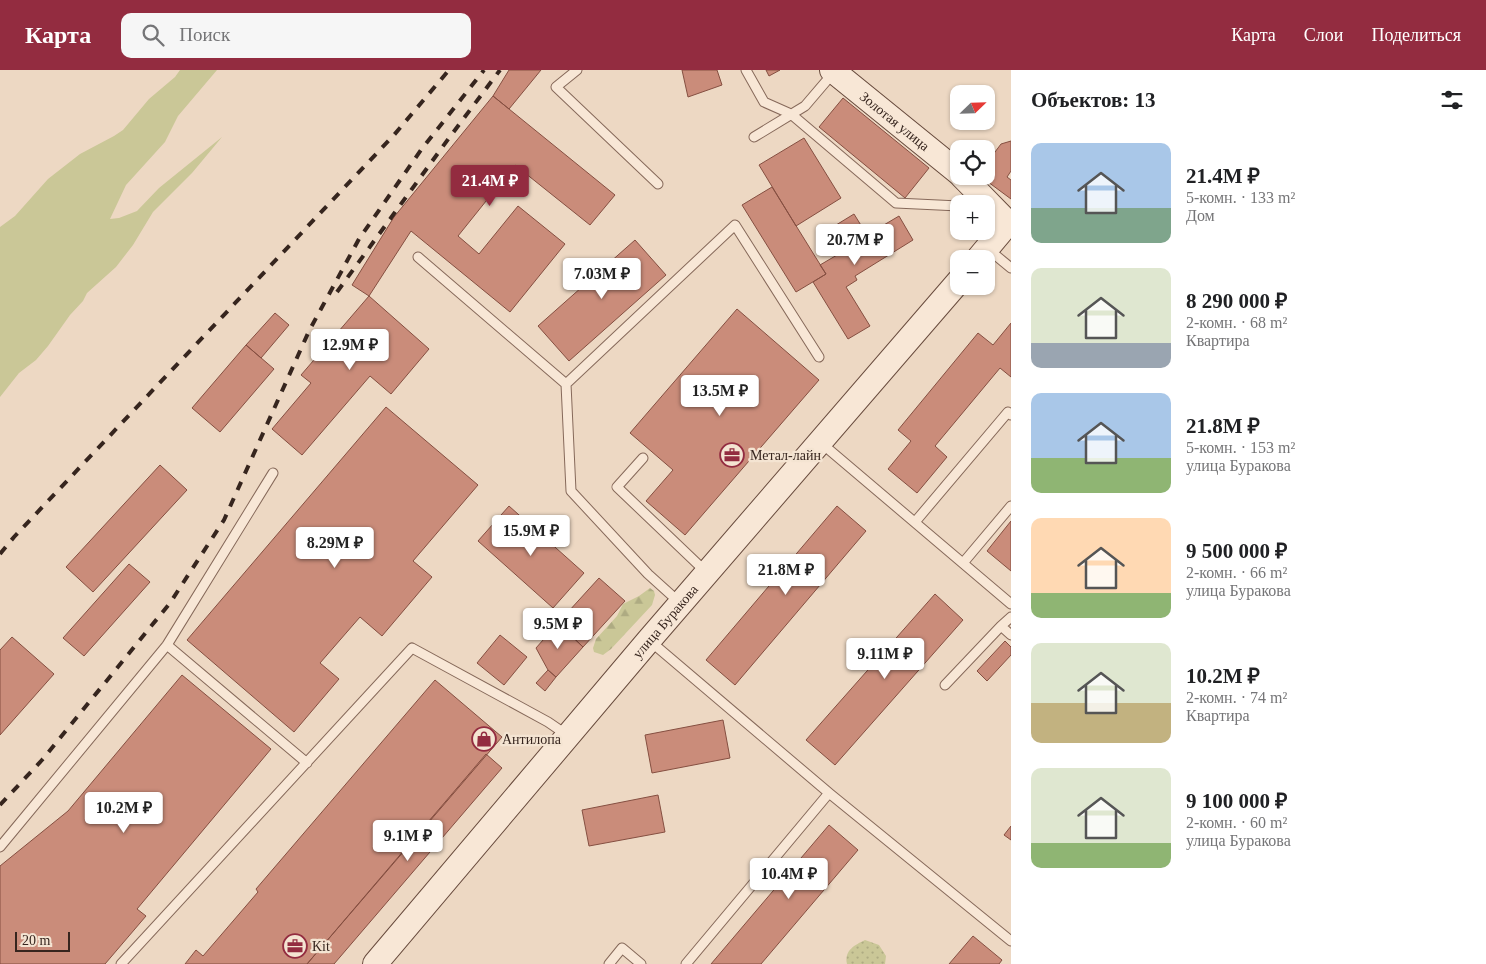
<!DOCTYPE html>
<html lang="ru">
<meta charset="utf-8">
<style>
:root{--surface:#fff;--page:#f6f6f6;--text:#202124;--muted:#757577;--accent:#932c40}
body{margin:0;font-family:Georgia,serif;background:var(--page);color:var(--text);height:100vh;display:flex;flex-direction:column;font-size:19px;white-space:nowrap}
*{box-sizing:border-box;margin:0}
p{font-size:16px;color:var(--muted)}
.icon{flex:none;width:28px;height:28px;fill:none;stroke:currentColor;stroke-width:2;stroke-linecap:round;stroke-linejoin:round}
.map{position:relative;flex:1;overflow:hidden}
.panel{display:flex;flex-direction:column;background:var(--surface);width:475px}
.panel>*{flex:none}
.needle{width:32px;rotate:67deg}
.fabs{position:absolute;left:950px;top:15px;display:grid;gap:10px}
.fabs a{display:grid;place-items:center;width:45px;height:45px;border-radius:10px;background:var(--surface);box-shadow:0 1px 4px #0004;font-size:25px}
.scale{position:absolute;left:15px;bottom:12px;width:55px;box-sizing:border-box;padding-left:5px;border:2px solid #36251e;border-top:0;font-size:14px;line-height:18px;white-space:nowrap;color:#36251e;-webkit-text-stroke:4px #f4e4d2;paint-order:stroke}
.price{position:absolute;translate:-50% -42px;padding:0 11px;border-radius:5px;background:#fff;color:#222;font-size:16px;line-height:32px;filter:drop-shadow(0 1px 2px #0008)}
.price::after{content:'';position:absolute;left:50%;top:30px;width:15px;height:11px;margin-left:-8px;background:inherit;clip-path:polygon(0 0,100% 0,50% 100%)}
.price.selected{background:var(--accent);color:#fff}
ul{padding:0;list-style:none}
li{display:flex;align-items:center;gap:15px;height:125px;padding:0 20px}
li span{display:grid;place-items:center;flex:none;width:140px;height:100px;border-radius:10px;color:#555}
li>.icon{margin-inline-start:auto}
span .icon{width:60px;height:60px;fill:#fffc;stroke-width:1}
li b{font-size:21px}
h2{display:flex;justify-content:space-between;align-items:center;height:60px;padding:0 20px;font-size:21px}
header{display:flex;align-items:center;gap:30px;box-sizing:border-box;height:70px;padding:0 25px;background:var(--accent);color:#fff}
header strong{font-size:24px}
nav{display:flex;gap:28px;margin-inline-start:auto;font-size:18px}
.search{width:350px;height:45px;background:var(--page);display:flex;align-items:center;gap:12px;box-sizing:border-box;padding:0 18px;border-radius:10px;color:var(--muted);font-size:19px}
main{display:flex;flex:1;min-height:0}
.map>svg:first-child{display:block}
</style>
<header>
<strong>Карта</strong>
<div class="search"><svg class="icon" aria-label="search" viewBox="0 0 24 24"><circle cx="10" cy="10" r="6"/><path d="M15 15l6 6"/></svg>Поиск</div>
<nav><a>Карта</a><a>Слои</a><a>Поделиться</a></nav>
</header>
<main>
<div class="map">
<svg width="1011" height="894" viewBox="0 0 1011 894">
<defs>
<pattern id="forest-firs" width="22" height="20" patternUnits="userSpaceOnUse" patternTransform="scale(1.25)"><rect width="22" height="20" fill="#cac797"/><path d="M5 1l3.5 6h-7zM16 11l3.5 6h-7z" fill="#aeab82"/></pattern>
<pattern id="park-dots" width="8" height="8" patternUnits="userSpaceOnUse" patternTransform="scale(1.25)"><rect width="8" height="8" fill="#cac797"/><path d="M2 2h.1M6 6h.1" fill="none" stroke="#aeab82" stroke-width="1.8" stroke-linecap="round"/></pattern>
</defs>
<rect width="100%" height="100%" fill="#edd8c3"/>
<path fill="#cac797" d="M180 0H217L178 46 165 72 126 115 110 149 119 148 137 141 159 118 222 67 192 103 153 142 133 175 116 197 87 223 83 231 70 245 48 276 36 290 19 303 0 327V157L15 146 48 109 80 84 114 66 123 60 149 29 175 7Z"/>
<path fill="url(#forest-firs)" d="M650 518 654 521 655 525 652 535 611 579 603 585 594 582 593 578 596 569 617 546 623 534 639 526Z"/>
<path fill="url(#park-dots)" d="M865 870 879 875 886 886 885 894H847C844 880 855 875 865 870Z"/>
<path fill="#ca8c7a" stroke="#854f41" d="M509 0H541L509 39 493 26Z
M682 0H717L722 15 688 27Z
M766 0H780L769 6Z
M493 26 615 125 590 155 515 95 458 166 479 184 518 136 565 174 510 242 411 161 369 226 352 215 394 147Z
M843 28 929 98 905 128 819 57Z
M804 68 841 128 796 156 759 95Z
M1011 71V101L1007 107 1011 110V129L980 106H986V94L1001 74Z
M772 117 826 204 796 222 742 135Z
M854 144 867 165 899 146 913 170 855 206 857 210 846 217 870 256 848 269 813 212 826 204 820 195 837 185 823 163Z
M635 170 666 205 569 291 538 256Z
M369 226 429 279 391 324 370 306 302 385 272 359 311 313 301 305Z
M737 239 819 310 685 465 646 431 673 400 630 363Z
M275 243 289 255 261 288 246 275Z
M1011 253V307L1000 298 935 376 947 387 917 423 888 399 911 371 898 360 978 263 993 275Z
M246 275 274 299 220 362 192 338Z
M386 337 478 415 413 491 432 507 382 566 360 547 320 593 339 609 294 662 187 570Z
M160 395 187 420 93 522 66 497Z
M509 436 584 503 553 538 478 471Z
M837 436 866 461 735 615 706 590Z
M1011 451V501L987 481Z
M129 494 150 512 84 586 63 568Z
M599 508 625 531 583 577 558 553Z
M935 524 963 550 835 695 806 670Z
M558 553 583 577 556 607 548 600 536 578Z
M500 565 527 587 504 615 477 593Z
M12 567 54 604 0 665V580Z
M1005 571 1011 577V585L987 611 977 601Z
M548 600 556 607 545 621 536 613Z
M182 605 271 679 137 839 146 846 105 894H0V796L68 741Z
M435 610 502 667 307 894H185L196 880 203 886 258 822 256 819Z
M723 650 730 688 652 703 645 665Z
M486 684 502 698 334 894H307Z
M658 725 665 762 589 776 582 740Z
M829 755 858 780 761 894H711Z
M1011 756V770L1004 765Z
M973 866 1002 890 999 894H949Z"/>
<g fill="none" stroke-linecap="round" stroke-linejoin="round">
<g stroke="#86695a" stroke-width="11">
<path id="lane" d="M577 0 556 17 658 114
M746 0 764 32 791 44 896 133 959 136
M754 67 805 36 834 2
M988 179 1011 198
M418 187 566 314 571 421 648 504 679 532
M566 314 735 155 819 287
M820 372 1011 534
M643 388 617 417 706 502
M915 452 1008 342 1011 345
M963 493 1011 436
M1001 556 1011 565
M650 571 829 723 686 894
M167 575 307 693
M945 615 1001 556 1011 547
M829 723 1011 871
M0 777 167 575 273 403
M121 894 412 578 548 652 567 665
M609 894 622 878 641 894"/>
</g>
<g stroke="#684b3d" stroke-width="26">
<g id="secondary">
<path id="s1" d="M832 0 959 103"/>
<path d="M962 106 1008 153 978 189"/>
<path id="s2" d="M375 894 649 570 959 211"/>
</g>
</g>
<use href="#lane" stroke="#f8e7d6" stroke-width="9"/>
<use href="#secondary" stroke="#f8e7d6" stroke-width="24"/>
<path stroke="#36251e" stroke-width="4" stroke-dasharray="9 9" stroke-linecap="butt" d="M337 222 449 68 500 0
M0 484 14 467 394 65 449 0
M0 735 42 690 170 533 224 450 309 261 359 169 421 80 484 0"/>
</g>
<defs>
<g id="office-ring" transform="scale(1.25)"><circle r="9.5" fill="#f4e4d2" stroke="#932c40" stroke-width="1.5"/><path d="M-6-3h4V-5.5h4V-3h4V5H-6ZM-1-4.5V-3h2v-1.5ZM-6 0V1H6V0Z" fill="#932c40"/></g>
<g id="shop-ring" transform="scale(1.25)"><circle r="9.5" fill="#f4e4d2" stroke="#932c40" stroke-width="1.5"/><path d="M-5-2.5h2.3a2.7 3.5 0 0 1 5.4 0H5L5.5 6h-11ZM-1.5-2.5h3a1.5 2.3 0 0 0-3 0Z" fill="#932c40"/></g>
</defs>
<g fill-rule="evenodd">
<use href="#office-ring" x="732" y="385"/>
<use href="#shop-ring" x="484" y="669"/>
<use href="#office-ring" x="295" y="876"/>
</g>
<g text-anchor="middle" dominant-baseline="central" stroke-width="4.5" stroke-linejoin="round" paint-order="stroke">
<g font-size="14" fill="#36251e" stroke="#f4e4d2">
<text stroke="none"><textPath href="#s1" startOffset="81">Золотая улица</textPath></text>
<text stroke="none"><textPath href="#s2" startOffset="449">улица Буракова</textPath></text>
</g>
<g font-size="14" fill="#36251e" stroke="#f4e4d2" text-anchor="start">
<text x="750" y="385">Метал-лайн</text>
<text x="502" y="669">Антилопа</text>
<text x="312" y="876">Kit</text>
</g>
</g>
</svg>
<div class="fabs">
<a><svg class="needle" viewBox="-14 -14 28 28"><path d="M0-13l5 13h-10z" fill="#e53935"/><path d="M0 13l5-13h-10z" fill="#757577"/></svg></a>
<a><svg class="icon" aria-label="locate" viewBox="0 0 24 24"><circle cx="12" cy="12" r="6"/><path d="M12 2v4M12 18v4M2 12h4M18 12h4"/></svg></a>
<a>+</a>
<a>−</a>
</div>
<div class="scale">20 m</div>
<b class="price selected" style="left:490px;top:137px">21.4M ₽</b>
<b class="price" style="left:855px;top:196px">20.7M ₽</b>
<b class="price" style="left:602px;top:230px">7.03M ₽</b>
<b class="price" style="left:350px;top:301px">12.9M ₽</b>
<b class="price" style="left:720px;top:347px">13.5M ₽</b>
<b class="price" style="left:531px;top:487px">15.9M ₽</b>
<b class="price" style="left:335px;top:499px">8.29M ₽</b>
<b class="price" style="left:786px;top:526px">21.8M ₽</b>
<b class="price" style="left:558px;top:580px">9.5M ₽</b>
<b class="price" style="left:885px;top:610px">9.11M ₽</b>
<b class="price" style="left:124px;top:764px">10.2M ₽</b>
<b class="price" style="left:408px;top:792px">9.1M ₽</b>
<b class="price" style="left:789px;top:830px">10.4M ₽</b>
</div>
<section class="panel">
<h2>Объектов: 13<svg class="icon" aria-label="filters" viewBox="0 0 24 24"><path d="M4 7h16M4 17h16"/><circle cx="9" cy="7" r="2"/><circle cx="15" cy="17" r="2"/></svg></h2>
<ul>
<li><span style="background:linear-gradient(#a9c7e8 65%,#7fa58c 0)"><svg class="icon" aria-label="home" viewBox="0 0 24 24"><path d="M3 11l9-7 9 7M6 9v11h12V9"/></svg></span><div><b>21.4M ₽</b><p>5-комн. · 133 m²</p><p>Дом</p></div></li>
<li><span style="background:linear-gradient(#dfe7d0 75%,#9aa5b1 0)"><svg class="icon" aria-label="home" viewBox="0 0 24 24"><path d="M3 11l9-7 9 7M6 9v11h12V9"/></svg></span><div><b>8 290 000 ₽</b><p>2-комн. · 68 m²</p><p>Квартира</p></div></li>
<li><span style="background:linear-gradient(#a9c7e8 65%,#8fb573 0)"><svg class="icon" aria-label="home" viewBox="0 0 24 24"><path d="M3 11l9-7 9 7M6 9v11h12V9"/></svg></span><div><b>21.8M ₽</b><p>5-комн. · 153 m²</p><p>улица Буракова</p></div></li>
<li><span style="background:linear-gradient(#ffd9b3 75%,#8fb573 0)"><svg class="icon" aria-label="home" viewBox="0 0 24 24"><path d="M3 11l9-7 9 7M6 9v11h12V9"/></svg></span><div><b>9 500 000 ₽</b><p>2-комн. · 66 m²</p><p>улица Буракова</p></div></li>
<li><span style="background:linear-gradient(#dfe7d0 60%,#c2b280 0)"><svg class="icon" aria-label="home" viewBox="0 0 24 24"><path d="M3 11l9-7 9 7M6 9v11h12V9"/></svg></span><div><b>10.2M ₽</b><p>2-комн. · 74 m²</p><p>Квартира</p></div></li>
<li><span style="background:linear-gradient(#dfe7d0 75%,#8fb573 0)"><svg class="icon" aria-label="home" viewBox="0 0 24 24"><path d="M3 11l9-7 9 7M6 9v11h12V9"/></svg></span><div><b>9 100 000 ₽</b><p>2-комн. · 60 m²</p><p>улица Буракова</p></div></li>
</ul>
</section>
</main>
